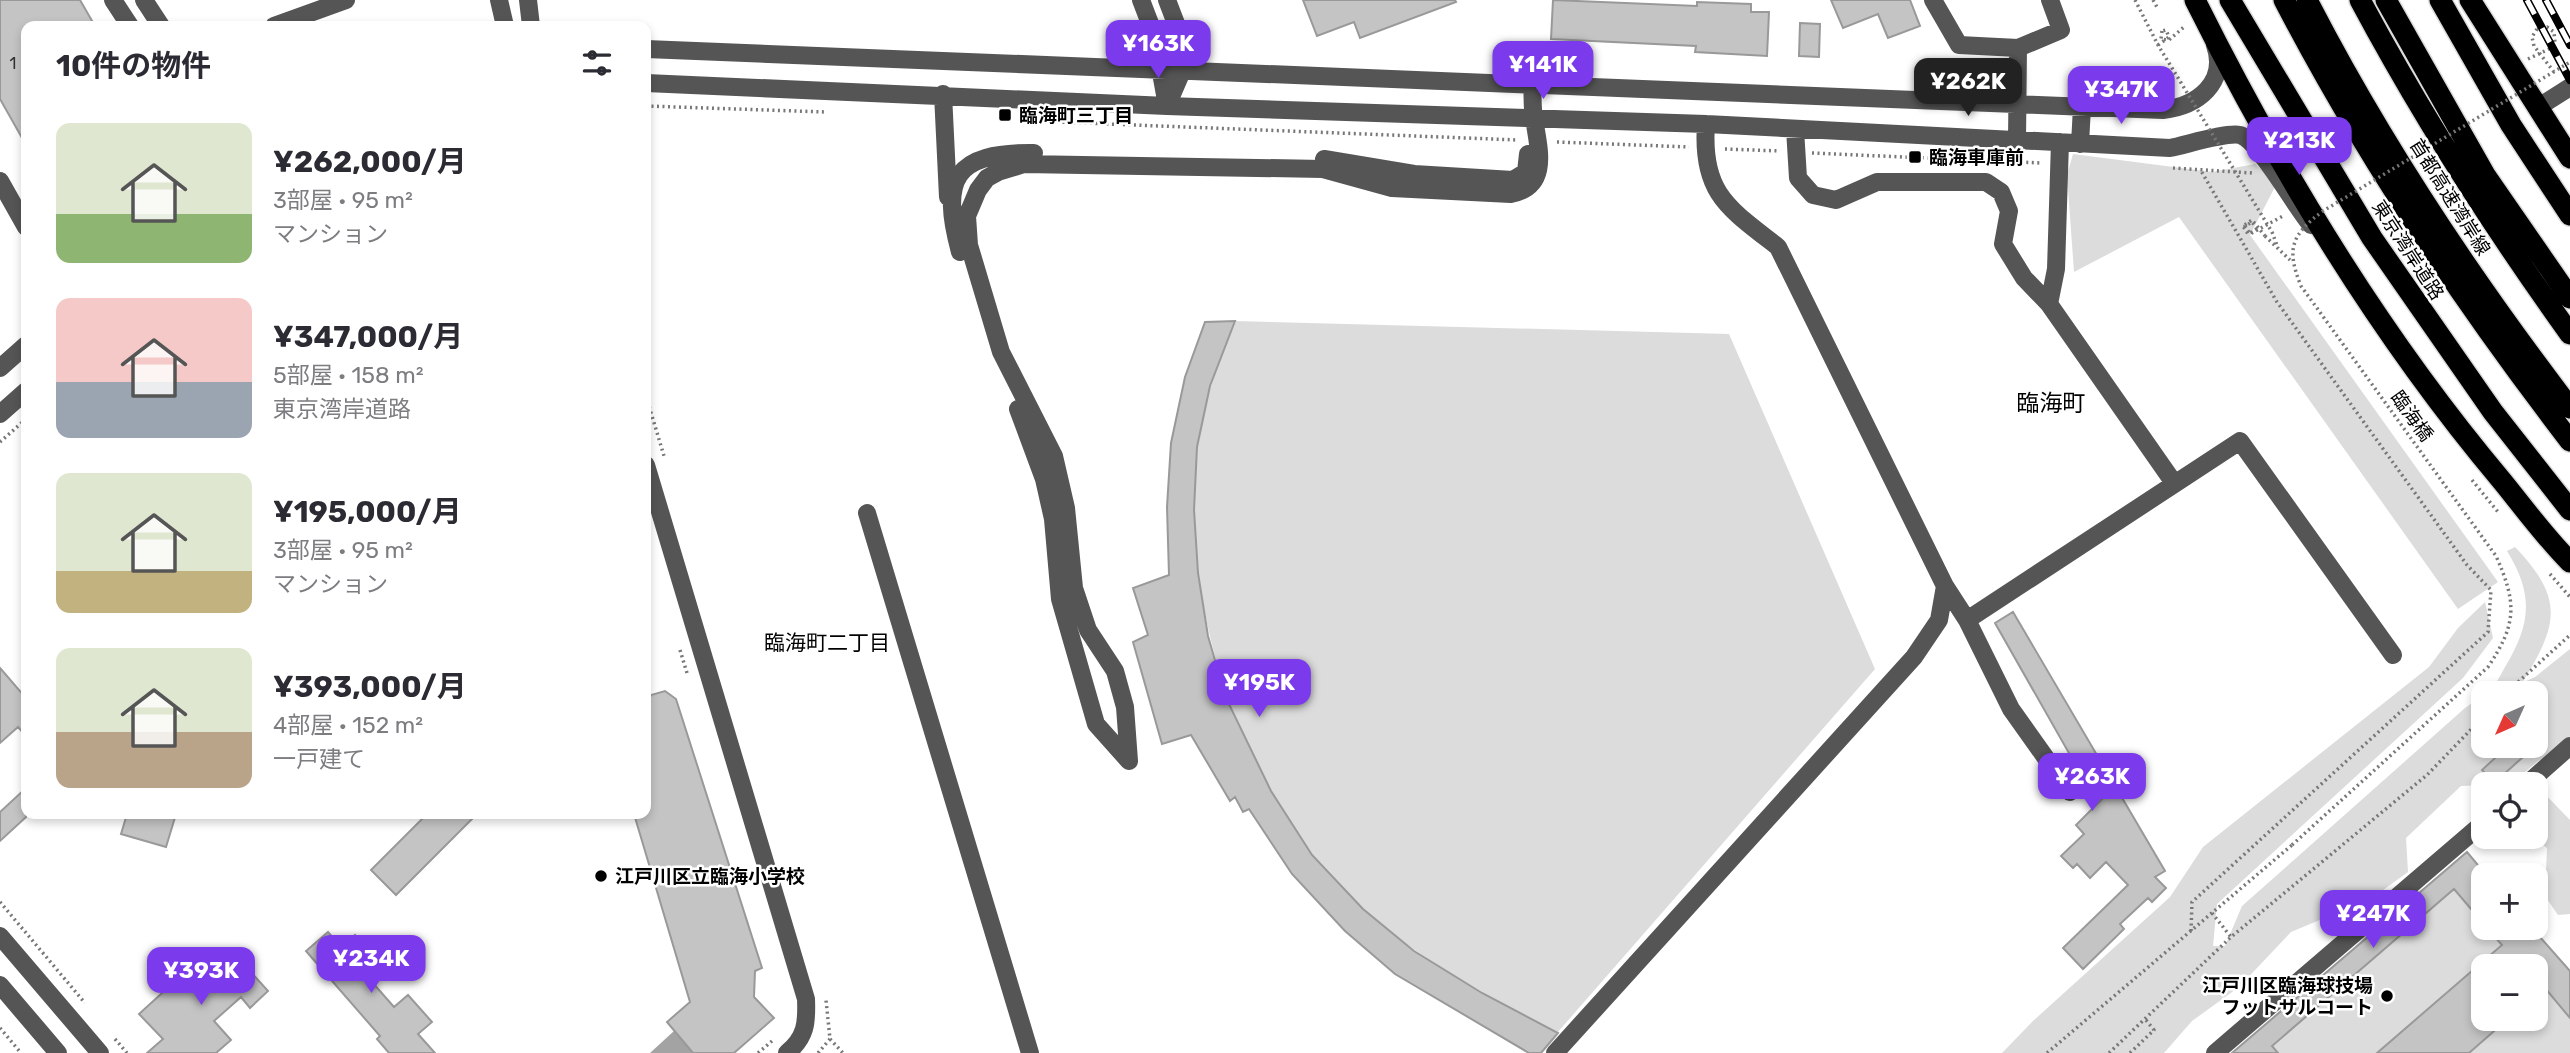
<!DOCTYPE html>
<html lang="ja">
<meta charset="utf-8">
<style>
:root{--surface:#fff;--page:#f2f2f3;--text:#2b2b33;--muted:#7c7c81;--accent:#7c3aed}
body{margin:0;font-family:Rubik,"Noto Sans JP",sans-serif;background:var(--page);color:var(--text);height:100vh;display:flex;flex-direction:column;font-size:26px;white-space:nowrap}
*{box-sizing:border-box;margin:0}
p{font-size:23px;color:var(--muted)}
.icon{flex:none;width:38px;height:38px;fill:none;stroke:currentColor;stroke-width:2;stroke-linecap:round;stroke-linejoin:round}
.map{position:relative;flex:1;overflow:hidden}
.sheet{position:absolute;left:21px;top:21px;width:630px;height:798px;display:flex;flex-direction:column;background:var(--surface);border-radius:14px;box-shadow:0 4px 10px #0003}
.sheet>*{flex:none}
.needle{width:46px;rotate:225deg}
.fabs{position:absolute;left:2471px;top:681px;display:grid;gap:14px}
.fabs a{display:grid;place-items:center;width:77px;height:77px;border-radius:14px;background:var(--surface);box-shadow:0 4px 10px #0003;font-size:35px}
.price{position:absolute;translate:-50% -60px;padding:0 16px;border-radius:14px;background:var(--accent);color:#fff;font-size:23px;line-height:46px;filter:drop-shadow(0 2px 4px #0008)}
.price::after{content:'';position:absolute;left:50%;top:42px;width:21px;height:16px;margin-left:-10px;background:inherit;clip-path:polygon(0 0,100% 0,50% 100%)}
.price.on{background:#222;color:#fff}
ul{padding:0;list-style:none}
li{display:flex;align-items:center;gap:21px;height:175px;padding:0 35px}
li span{display:grid;place-items:center;flex:none;width:196px;height:140px;border-radius:14px;color:#555}
li>.icon{margin-inline-start:auto}
span .icon{width:84px;height:84px;fill:#fffc;stroke-width:1}
li b{font-size:30px}
h2{display:flex;justify-content:space-between;align-items:center;height:84px;padding:0 35px;font-size:30px}
.map>svg:first-child{display:block}
</style>
<div class="map">
<svg width="2570" height="1053" viewBox="0 0 2570 1053">
<rect width="100%" height="100%" fill="#fff"/>
<path fill="#dcdcdc" d="M2073 154 2212 172 2255 164 2277 183 2250 235 2498 582 2458 609 2179 217 2074 272 2067 175Z
M1235 321 1729 334 1875 669 1557 1033C1490 997 1423 962 1365 911 1243 804 1179 608 1197 448 1202 404 1219 363 1235 321Z
M2515 547C2565 599 2558 625 2522 683L2535 677 2570 649V747L2538 761 2511 784 2461 786 2406 838 2408 872 2372 898 2291 932 2239 987 2192 1021 2164 1053H2002L2033 1021 2170 897 2203 847 2429 667 2458 628 2485 602 2493 638 2463 678 2217 904 2213 946H2225L2242 906 2465 708 2483 695V746H2536V693H2486C2495 687 2500 676 2505 667 2531 624 2534 595 2507 551Z
M2538 787 2570 820V914L2558 915 2545 896 2547 848 2533 837 2536 836Z
M2454 889 2483 923V928H2487L2502 945 2377 1053H2278L2272 1046Z
M2492 928H2521L2570 984V1053H2469L2509 1019 2536 1018V996L2544 989 2536 979V966H2524Z"/>
<path fill="#a3a3a3" d="M674 1031 693 1053H650Z"/>
<path fill="#c4c4c4" stroke="#999" stroke-width="2" d="M0 0H80L95 26H26V145L0 99Z
M1303 0H1455L1456 2 1360 38 1354 22 1317 36Z
M1553 0 1697 6V2L1751 4V12H1769L1767 56 1695 52 1696 46 1551 39Z
M1831 0H1910L1920 26 1888 38 1878 14 1843 28Z
M1800 23 1820 24 1819 57 1799 56Z
M1235 321 1210 386 1197 447 1194 510 1198 573 1208 636 1226 698 1271 791 1312 855 1363 909 1414 951 1482 993 1558 1033 1541 1053H1529L1395 974 1345 931 1292 874 1249 809 1243 812 1235 797 1230 801 1191 735 1162 744 1133 642 1148 635 1133 588 1169 575 1167 507 1171 443 1185 377 1205 322Z
M2013 612 2165 871 2155 877 2166 888 2152 902 2148 898 2120 924 2124 929 2083 969 2063 948 2128 885 2106 862 2090 878 2077 864 2073 868 2061 856 2084 834 2076 825 2102 799 2087 773 2084 774 2078 769 1995 623Z
M0 668 26 698V736L18 727 0 743Z
M665 691 676 699 762 968 755 971 754 997 774 1018 734 1053H693L667 1022 690 1002 634 814H646V705L651 695Z
M2508 746 2523 757 2494 783 2482 770Z
M26 788V817L0 841V812Z
M127 814H176L166 847 121 834Z
M427 814H477L396 895 371 870Z
M2467 852 2483 871V923L2454 889 2272 1046 2278 1053H2232Z
M2487 928H2532L2570 971V1018L2545 988 2536 996V966H2483V1018H2509L2469 1053H2377L2502 945Z
M328 932 341 947 355 935 379 962 365 974 394 1007 408 995 432 1022 418 1034 435 1053H389L377 1039 380 1036 306 951Z
M230 949 268 991 250 1008 241 997 214 1021 231 1040 216 1053H147L163 1039 139 1014 183 974 192 984Z"/>
<g fill="none" stroke-linecap="round" stroke-linejoin="round">
<g stroke="#dbdbdb" stroke-width="24">
<path id="highway" d="M2195 0C2279 169 2380 336 2502 481 2524 508 2545 537 2570 562
M2230 0 2372 238 2493 412 2570 510
M2284 0C2365 156 2463 302 2570 441
M2307 0C2381 144 2472 280 2570 408
M2360 0C2422 116 2493 227 2570 334
M2386 0 2485 175 2570 298
M2440 0 2511 125 2570 215
M2470 0 2570 158"/>
</g>
<path stroke="#777" stroke-width="3.5" stroke-dasharray="2 3.5" stroke-linecap="butt" d="M2153 0 2158 9
M2162 31 2161 39 2169 40 2185 26
M2528 59 2549 49 2555 43 2554 32 2547 27 2537 29
M646 106 826 112
M1057 122 1518 140
M1557 142 1689 147
M1725 149 1780 151
M1812 153 2042 163
M2173 168 2252 173
M2257 229 2252 222 2245 226 2250 234 2283 216
M2265 236 2290 260
M646 396 664 456
M0 442 26 419
M2472 480 2498 512
M2550 574 2570 597
M680 650 687 673
M2506 693 2570 635
M0 902 85 1003
M2212 913 2231 937
M2191 931 2192 902 2488 632 2491 590 2467 565 2277 302 2200 169
M0 1028 21 1053
M115 1039 127 1053
M830 1039 843 1053
M758 1053 772 1041
M818 1053 830 1039 826 1000
M2047 1053 2292 845
M2109 1053 2231 937 2427 775 2483 717
M2130 1053 2154 1030 2146 1020"/>
<path stroke="#555" stroke-width="18" d="M113 0 130 26
M144 0 161 26
M499 0 505 26
M528 0 531 26
M1141 0 1154 34 1167 106
M1167 0 1180 34 1183 69 1167 106
M1933 0 1959 45 2018 48 2061 30 2050 0
M274 26 346 0
M646 49 2163 110C2197 106 2228 83 2215 45
M646 83 1167 106 1706 124 2170 148C2186 145 2226 132 2240 135 2259 140 2295 207 2311 225
M943 94 948 197
M2537 108 2570 87
M1795 129 1798 178 1813 195 1836 200 1877 182H1986L2001 192 2009 211 2003 244 2024 278 2049 304
M2017 140 2018 48
M2060 142 2056 269 2049 304 2174 483
M2080 144 2082 107
M1324 159 1414 174 1513 180 1526 172 1528 154
M0 181 26 227
M960 252C940 179 954 152 1034 153
M0 368 26 345
M1018 409 1044 479 1053 519 1060 599 1096 724 1129 761
M0 414 26 391
M646 465 806 999C807 1023 806 1037 787 1053
M867 513 1030 1053
M1945 586 1967 620 2011 709 2070 792
M1967 620 2240 441 2393 655
M1129 761 1125 707 1115 671 1088 630 1074 588 1066 508 1054 456 1001 352 969 245 967 216 978 190 987 178 998 172 1024 164 1323 169 1392 188 1511 194C1551 186 1538 147 1534 118 1532 107 1533 95 1532 84
M2527 784 2570 746
M0 936 100 1053
M0 985 58 1053
M1555 1053 1914 657 1939 620 1945 586 1778 247C1728 208 1701 193 1706 124
M2215 1053 2483 823"/>
<use href="#highway" stroke="#000" stroke-width="21"/>
<g stroke="#000" stroke-width="8">
<path id="rail" d="M2527 0 2570 80
M2546 0 2570 45"/>
</g>
<use href="#rail" stroke="#fff" stroke-width="5" stroke-dasharray="16" stroke-linecap="butt"/>
<path stroke="#777" stroke-width="3.5" stroke-dasharray="2 3.5" stroke-linecap="butt" d="M2135 0 2158 45 2272 232 2278 248
M2537 29 2532 37 2534 46 2554 72
M2158 45 2169 37 2166 30 2162 31
M2257 229 2248 234 2243 226 2252 220 2265 236
M2292 845 2488 667C2517 624 2517 603 2496 556L2301 286C2286 249 2291 235 2323 211L2570 62"/>
</g>
<g fill="#000" stroke="#fff" stroke-width="2.5">
<rect x="998" y="108" width="14" height="14" rx="3.5"/>
<rect x="1908" y="150" width="14" height="14" rx="3.5"/>
<circle cx="601" cy="876" r="7"/>
<circle cx="2387" cy="996" r="7"/>
</g>
<g text-anchor="middle" dominant-baseline="central" stroke-width="5" stroke-linejoin="round" paint-order="stroke">
<g font-size="16" fill="#313131">
<text x="13" y="63">1</text>
</g>
<g font-size="19" font-weight="bold" fill="#000" stroke="#fff" text-anchor="start">
<text x="1019" y="115">臨海町三丁目</text>
<text x="1929" y="157">臨海車庫前</text>
<text x="615" y="876">江戸川区立臨海小学校</text>
<text x="2373" y="985" text-anchor="end">江戸川区臨海球技場<tspan x="2373" dy="22">フットサルコート</tspan></text>
</g>
<g font-size="19" fill="#000" stroke="#fff">
<text transform="translate(2450 197) rotate(58)">首都高速湾岸線</text>
<text transform="translate(2408 250) rotate(57)">東京湾岸道路</text>
<text transform="translate(2412 416) rotate(54)">臨海橋</text>
</g>
<g font-size="21" fill="#000" stroke="#fff">
<text x="827" y="642">臨海町二丁目</text>
</g>
<g font-size="23" fill="#000" stroke="#fff">
<text x="2051" y="403">臨海町</text>
</g>
</g>
</svg>
<div class="fabs">
<a><svg class="needle" viewBox="-14 -14 28 28"><path d="M0-13l5 13h-10z" fill="#e53935"/><path d="M0 13l5-13h-10z" fill="#7c7c81"/></svg></a>
<a><svg class="icon" aria-label="locate" viewBox="0 0 24 24"><circle cx="12" cy="12" r="6"/><path d="M12 2v4M12 18v4M2 12h4M18 12h4"/></svg></a>
<a>+</a>
<a>−</a>
</div>
<b class="price" style="left:1158px;top:80px">¥163K</b>
<b class="price" style="left:1543px;top:101px">¥141K</b>
<b class="price on" style="left:1968px;top:118px">¥262K</b>
<b class="price" style="left:2121px;top:126px">¥347K</b>
<b class="price" style="left:2299px;top:177px">¥213K</b>
<b class="price" style="left:1259px;top:719px">¥195K</b>
<b class="price" style="left:2092px;top:813px">¥263K</b>
<b class="price" style="left:2373px;top:950px">¥247K</b>
<b class="price" style="left:371px;top:995px">¥234K</b>
<b class="price" style="left:201px;top:1007px">¥393K</b>
<section class="sheet">
<h2>10件の物件<svg class="icon" aria-label="filters" viewBox="0 0 24 24"><path d="M4 7h16M4 17h16"/><circle cx="9" cy="7" r="2"/><circle cx="15" cy="17" r="2"/></svg></h2>
<ul>
<li><span style="background:linear-gradient(#dfe7d0 65%,#8fb573 0)"><svg class="icon" aria-label="home" viewBox="0 0 24 24"><path d="M3 11l9-7 9 7M6 9v11h12V9"/></svg></span><div><b>¥262,000/月</b><p>3部屋 · 95 m²</p><p>マンション</p></div></li>
<li><span style="background:linear-gradient(#f6c9c9 60%,#9aa5b1 0)"><svg class="icon" aria-label="home" viewBox="0 0 24 24"><path d="M3 11l9-7 9 7M6 9v11h12V9"/></svg></span><div><b>¥347,000/月</b><p>5部屋 · 158 m²</p><p>東京湾岸道路</p></div></li>
<li><span style="background:linear-gradient(#dfe7d0 70%,#c2b280 0)"><svg class="icon" aria-label="home" viewBox="0 0 24 24"><path d="M3 11l9-7 9 7M6 9v11h12V9"/></svg></span><div><b>¥195,000/月</b><p>3部屋 · 95 m²</p><p>マンション</p></div></li>
<li><span style="background:linear-gradient(#dfe7d0 60%,#b9a48a 0)"><svg class="icon" aria-label="home" viewBox="0 0 24 24"><path d="M3 11l9-7 9 7M6 9v11h12V9"/></svg></span><div><b>¥393,000/月</b><p>4部屋 · 152 m²</p><p>一戸建て</p></div></li>
</ul>
</section>
</div>
